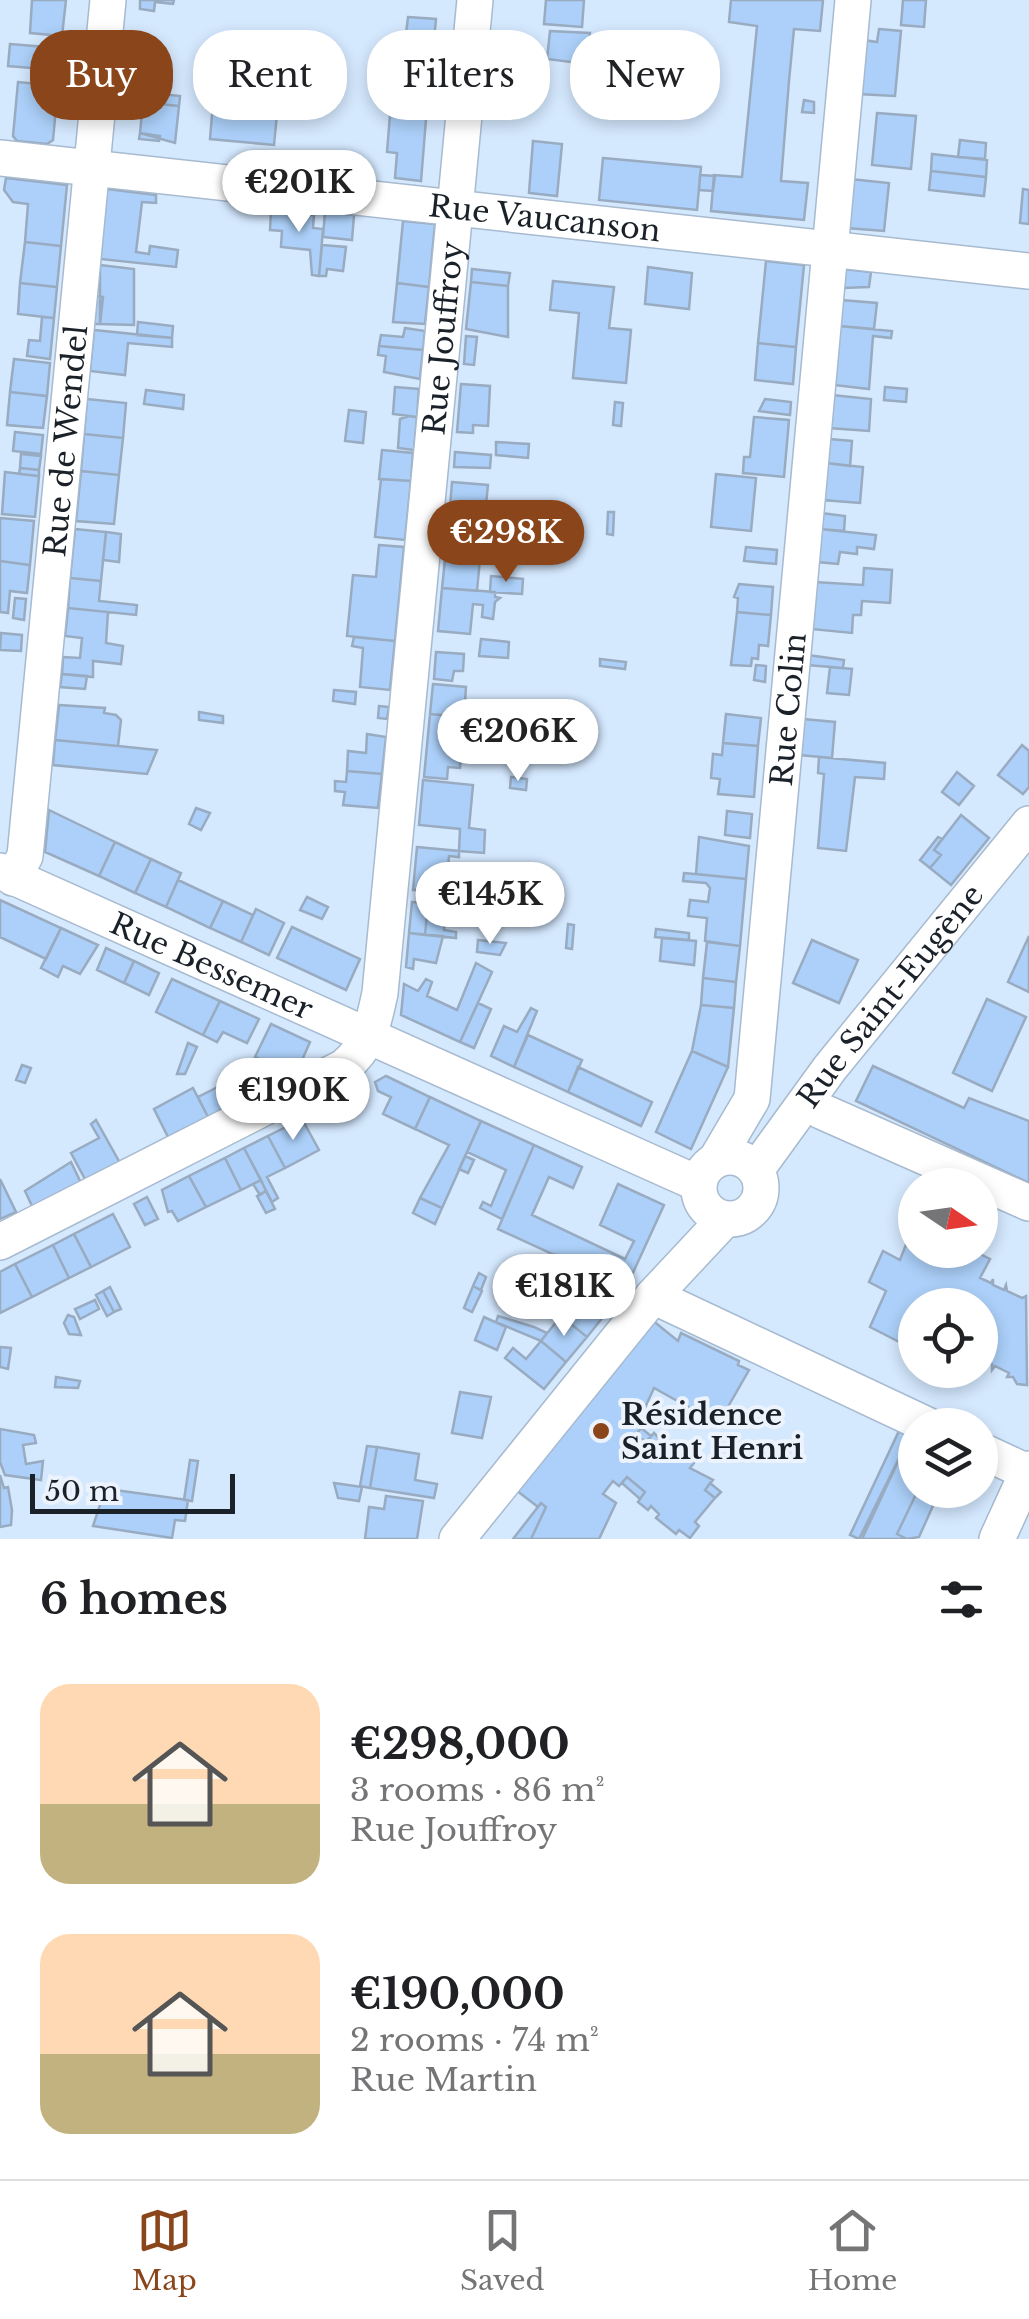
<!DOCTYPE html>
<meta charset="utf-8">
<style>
:root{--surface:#fff;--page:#f2f2f2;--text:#202124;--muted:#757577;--line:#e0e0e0;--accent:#8a461a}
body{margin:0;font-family:"Libre Baskerville",serif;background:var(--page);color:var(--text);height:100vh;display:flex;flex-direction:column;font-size:38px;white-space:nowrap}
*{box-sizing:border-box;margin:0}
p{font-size:32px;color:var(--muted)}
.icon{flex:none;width:55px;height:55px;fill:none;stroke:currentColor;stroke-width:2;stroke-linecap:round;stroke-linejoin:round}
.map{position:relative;height:1539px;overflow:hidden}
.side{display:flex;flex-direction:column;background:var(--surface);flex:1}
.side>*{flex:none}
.hud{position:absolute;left:30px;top:30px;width:970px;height:90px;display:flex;gap:20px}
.needle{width:65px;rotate:103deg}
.buttons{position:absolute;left:898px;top:1168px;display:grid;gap:20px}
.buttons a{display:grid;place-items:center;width:100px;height:100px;border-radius:50%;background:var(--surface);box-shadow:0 5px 15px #0003;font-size:50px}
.scale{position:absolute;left:30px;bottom:25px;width:205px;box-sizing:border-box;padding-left:10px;border:5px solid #1a2129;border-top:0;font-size:28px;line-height:35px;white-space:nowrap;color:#1a2129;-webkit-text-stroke:8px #ecf3fc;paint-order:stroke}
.price{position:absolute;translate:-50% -85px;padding:0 22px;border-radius:35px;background:#fff;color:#222;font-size:32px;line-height:65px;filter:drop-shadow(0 2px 5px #0008)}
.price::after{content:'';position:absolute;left:50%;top:60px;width:30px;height:22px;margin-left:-15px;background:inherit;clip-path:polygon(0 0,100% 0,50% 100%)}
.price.active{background:var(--accent);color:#fff}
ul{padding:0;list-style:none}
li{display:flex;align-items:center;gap:30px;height:250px;padding:0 40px}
li span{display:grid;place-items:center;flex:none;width:280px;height:200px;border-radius:30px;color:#555}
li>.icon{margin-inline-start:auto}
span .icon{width:120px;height:120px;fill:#fffc;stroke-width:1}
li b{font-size:42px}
h2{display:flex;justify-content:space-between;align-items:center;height:120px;padding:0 40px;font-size:42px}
.tag{padding:0 35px;border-radius:40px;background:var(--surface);box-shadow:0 5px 15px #0003;font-size:35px;line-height:90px}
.tag.active{background:var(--accent);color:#fff}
.tabs{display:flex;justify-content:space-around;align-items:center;height:140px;border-top:2px solid var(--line);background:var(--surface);font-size:28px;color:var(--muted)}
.tabs a{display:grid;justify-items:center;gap:5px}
.tabs .active{color:var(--accent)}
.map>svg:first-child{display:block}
</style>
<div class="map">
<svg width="1029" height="1539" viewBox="0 0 1029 1539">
<rect width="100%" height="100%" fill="#d4e8fe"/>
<path fill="#acd0f9" stroke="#99abc0" stroke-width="2.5" d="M32 0H66L62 36 30 33Z
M140 0H174L173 4 155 2 154 11 140 9Z
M546 0H584L582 27 544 24Z
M731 0H823L820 31 794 29 789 81 781 181 808 183 804 220 711 211 714 175 742 177 757 26 729 22Z
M903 0H926L924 27 901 25Z
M408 17 436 19 432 61 403 59Z
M879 29 901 31 895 96 858 94 863 40 877 42Z
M550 31 590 33 587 64 547 59Z
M10 44 58 48 56 70 8 66Z
M388 57 397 58 394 95 386 94Z
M397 58 432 61 428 104 394 100Z
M18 82 58 86 53 140 47 144 17 141 13 136Z
M214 91 279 94 274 145 210 139Z
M144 92 180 96 179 106 143 102Z
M394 100 428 104 426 119 392 116Z
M804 100 814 102V113L802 112Z
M143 102 179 106 175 143 140 133Z
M877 113 916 116 911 169 872 165Z
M390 115 426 119 421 181 395 178 397 153 387 152Z
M140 133 160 136 159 141 139 139Z
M960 140 986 143 985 159 958 157Z
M533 141 562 144 557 196 529 193Z
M932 154 987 160 986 177 931 171Z
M603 158 701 167 697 210 599 200Z
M931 171 986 177 984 196 929 190Z
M700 175 715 176 713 191 699 190Z
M6 178 67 185 61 246 25 242 28 204 13 202 4 190Z
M850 179 889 183 884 231 847 228Z
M107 189 156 195V203L142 202 136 252 149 254 150 246 178 250 176 267 100 259Z
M1023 189 1029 190V224L1020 223Z
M271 211 314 215 313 228 323 229 319 276 312 275 310 250 281 247 282 231 270 230Z
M325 212 354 215 352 240 323 237Z
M403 221 435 224 429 287 397 283Z
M25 242 61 246 57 287 20 283Z
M322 245 346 247 343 271 327 269 326 276H319Z
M766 261 804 265 796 347 758 343Z
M100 265 134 269V325L100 324Z
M648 267 692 273 689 309 645 304Z
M472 269 510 273 508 286 471 282Z
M844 269 871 272 869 287 843 288Z
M553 281 614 287 609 328 631 330 626 383 573 378 579 313 550 310Z
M471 282 508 286V337L466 329Z
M20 283 57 287 54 318 18 314Z
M397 283 429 287 425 324 393 322Z
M97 296 103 297 100 324H94Z
M841 300 877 303 874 329 839 326Z
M42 317 54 318 50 359 27 356 29 340 40 341Z
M138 322 173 326 172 338 137 335Z
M839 326 892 331 891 338 873 336 869 389 834 385Z
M405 328 425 331 423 350 379 346 381 335 403 337Z
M94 330 172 338V347L128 343 125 375 90 371Z
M466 336 477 337 474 365 464 364Z
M758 343 796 347 793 384 755 380Z
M379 346 423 350 420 379 384 372 386 356 378 355Z
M14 359 50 363 47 396 10 392Z
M461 384 490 386 488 426 473 425V433L457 432Z
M395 387 419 389 417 417 393 414Z
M885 387 907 389 906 402 884 400Z
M146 390 184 395 183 409 144 404Z
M10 392 47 396 43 428 7 425Z
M832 395 871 399 869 431 829 428Z
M87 399 126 403 123 438 84 434Z
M765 399 791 402 790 415 759 411Z
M615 402 623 403 621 426 613 425Z
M349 410 366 412 363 443 345 441Z
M409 416 417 417 414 450 398 448 400 419Z
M754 417 789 420 784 477 743 473 744 457H750Z
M15 432 43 435 41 454 13 451Z
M84 434 123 438 119 475 81 471Z
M829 439 852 441 850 466 826 463Z
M496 442 529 444 528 458 496 455Z
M382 450 413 453 411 481 379 479Z
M455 452 491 455 490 468 454 467Z
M21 454 41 456 39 470 20 468Z
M826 463 863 467 860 503 823 500Z
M20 468 39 470V476L19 474Z
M81 471 119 475 114 524 76 521Z
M5 472 39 476 35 517 2 514Z
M716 474 756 478 751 531 711 527Z
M381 479 411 481 405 540 375 537Z
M452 482 488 485 484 524 449 521Z
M608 512H614L613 535 607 534Z
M821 513 845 516 844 531 820 529Z
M0 518 34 521 30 565 0 561Z
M449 521 508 526 506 543 482 538 477 591 442 588Z
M75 529 106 532 101 581 70 578Z
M820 529 876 535 874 549 857 547V554L840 552 838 564 817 562Z
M106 532 121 534 119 562 103 560Z
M379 545 404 547 395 641 347 636 353 575 376 577Z
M746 547 777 550 776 564 744 561Z
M0 561 30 565 27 593 10 591 8 613 0 612Z
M864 568 892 570 890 603 862 601 861 615H853L852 633 811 629 815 582 863 585Z
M491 576 523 579 522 594 490 592Z
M70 578 101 581 99 601 137 605 136 615 68 608Z
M739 584 773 587 771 615 737 612 738 598 734 597Z
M442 588 495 592V597L500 598 495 602 493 619 482 617 483 605 473 604 470 634 438 631Z
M15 598 26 599 24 620 13 618Z
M68 608 108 612 106 643 123 646 121 664 93 661V677L62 674 63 657 80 658 82 638 65 636Z
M737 612 771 615 768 646 759 645 758 659 752 658 751 666 731 665Z
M1 633 22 635 21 651 0 650Z
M354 637 395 641 390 690 360 687 363 648 352 646Z
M481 639 509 642 508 658 479 656Z
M436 652 464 654 463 671H454L452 681 434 679Z
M808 655 844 660 843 668 807 665Z
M600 659 626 662 625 669 600 666Z
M756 665 766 666 765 682 754 680Z
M830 667 852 669 849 695 827 693Z
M62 674 87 676 85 689 60 687Z
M433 684 466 687 464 717 430 714Z
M334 690 356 692 355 704 333 701Z
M59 705 105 708 104 713 116 715 121 720 118 746 55 740Z
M379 706 389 707 387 719 378 718Z
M199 712 223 716V723L199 720Z
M430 714 464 717 460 768 448 767 447 779 424 777Z
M726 714 761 718 758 746 723 743Z
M803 719 835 722 832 758 799 755Z
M367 734 386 737 382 774 347 771 348 751 366 753Z
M55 740 118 746 157 750 147 774 53 765Z
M723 743 758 746 754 797 718 794 720 779 711 778 713 754 722 755Z
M1022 745 1029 751V787L1023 794 998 775Z
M819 757 885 763 884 779 855 777 846 851 818 848 824 774 818 773Z
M347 771 382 774 378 808 343 805 345 792 335 791V781L346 782Z
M957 772 974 786 959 805 942 792Z
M511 777 527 779 526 790 510 788Z
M423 780 473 785 469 828 485 830 484 853 459 851 460 829 419 825Z
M196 808 210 813 201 830 189 824Z
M49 810 115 842 99 876 45 852Z
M727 811 752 814 750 838 725 835Z
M961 815 989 838 951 885 930 868 941 855 934 850Z
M699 837 749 846 746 879 696 874Z
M938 837 942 839 934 850 941 855 930 868 920 860Z
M115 842 151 859 135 893 99 876Z
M417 847 459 851V857L449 856 446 887 413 890Z
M151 859 181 873 166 907 135 893Z
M684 873 746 879 740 946 705 941 707 918 688 916 690 900 708 902 710 888 706 883 683 881Z
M178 880 223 901 210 928 166 907Z
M307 897 328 907 322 919 300 910Z
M0 900 61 928 46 959 0 937Z
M223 901 253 915 241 942 210 928Z
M412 902 428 903 425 935 409 933Z
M428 903 446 905 444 930 456 932V938L425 935Z
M446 908 453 909 452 924 445 923Z
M256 909 284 923 269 955 241 942Z
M568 924 574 925 572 949 566 948Z
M292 927 360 959 346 990 277 958Z
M61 928 98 945 80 974 63 966 58 977 41 968Z
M656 929 689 933V940L655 937Z
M409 933 443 936 436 963 414 959 413 969 406 967Z
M1029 936V992L1008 982Z
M662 938 696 941 694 965 660 961Z
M478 940 487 941 506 943 500 955 477 952Z
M812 940 858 960 839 1003 793 983Z
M707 942 740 946 736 982 703 978Z
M106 948 134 961 124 983 97 970Z
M134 961 159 973 149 995 124 983Z
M476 963 492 972 460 1042 401 1015 404 984 418 991 426 979 432 982 427 996 457 1010Z
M703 978 736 982 734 1008 701 1005Z
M172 979 220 1001 203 1035 156 1012Z
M987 999 1026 1017 992 1091 953 1073Z
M220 1001 259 1019 247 1043 223 1032 217 1042 203 1035Z
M478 1003 491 1009 474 1048 460 1042Z
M701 1005 734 1008 728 1067 692 1051Z
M531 1008 537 1011 514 1067 491 1056 504 1026 517 1032Z
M271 1024 310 1042 295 1076 255 1057Z
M528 1035 582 1060 568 1092 514 1067Z
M188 1043 197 1047 185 1074H177Z
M692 1051 728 1067 691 1149 656 1132Z
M22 1065 31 1068 25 1083 16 1080Z
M873 1066 964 1108 969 1098 1029 1121V1183L856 1101Z
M578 1067 652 1102 641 1126 568 1092Z
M386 1076 430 1097 415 1129 383 1114 391 1097 378 1091 375 1082Z
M220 1086 231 1108 209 1119 198 1097Z
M193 1088 209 1119 169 1139 154 1109Z
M430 1097 481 1121 442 1208 420 1198 449 1145 415 1129Z
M302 1119 319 1150 285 1168 268 1136Z
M96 1120 120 1163 86 1181 71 1153 99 1138 91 1124Z
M481 1121 534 1145 502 1219 480 1208 483 1202 491 1206 506 1170 467 1152Z
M268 1136 285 1168 267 1177 278 1198 272 1202 244 1148Z
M534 1145 582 1167 573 1188 549 1177 532 1215 625 1259 634 1241 600 1225 618 1184 664 1205 626 1288 498 1229Z
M244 1148 261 1180 241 1190 225 1158Z
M465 1156 474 1160 468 1173 459 1169Z
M225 1158 241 1190 206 1207 189 1176Z
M71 1162 81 1183 33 1208 25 1191Z
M189 1176 206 1207 178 1221 172 1211 168 1212 162 1190Z
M0 1179 16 1212 0 1219Z
M261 1180 266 1191 260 1195 253 1184Z
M266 1191 275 1209 266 1213 257 1196Z
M147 1197 158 1219 145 1225 134 1204Z
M420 1198 442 1208 435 1224 413 1213Z
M113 1214 130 1247 91 1267 74 1234Z
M914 1224 915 1250H972L990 1259 980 1278 991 1283 993 1279V1285L1004 1290 1006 1285 1007 1291 1022 1298 1026 1296 1027 1385 1017 1384 1013 1377H1007L1009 1373 995 1366 992 1370V1364L980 1359V1305H915V1350L870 1327 886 1291 869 1282 883 1251 900 1260Z
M74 1234 91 1267 69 1278 53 1245Z
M53 1245 69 1278 32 1297 15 1264Z
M556 1255 626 1288 606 1314 580 1294 589 1282 555 1272 559 1263 554 1260Z
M15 1264 32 1297 0 1313V1272Z
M479 1273 486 1277 481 1290 473 1286Z
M473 1286 482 1291 472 1312 464 1308Z
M110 1287 121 1309 114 1312 103 1291Z
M103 1291 114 1312 107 1316 96 1295Z
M577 1297 603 1317 587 1337 561 1316Z
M95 1300 99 1309 80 1319 75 1309Z
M68 1315 74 1317 81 1335 69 1334 64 1323Z
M498 1316 534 1327 547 1333 541 1341 496 1322Z
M561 1316 587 1337 566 1362 541 1341Z
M484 1317 506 1327 497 1350 475 1340Z
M652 1320 678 1341 681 1333 739 1361 738 1365 749 1370 721 1419 710 1414 708 1418 654 1388 637 1425 641 1428 636 1435 646 1442 654 1433 671 1452 674 1448 694 1463 690 1468 713 1480 705 1490 715 1498 695 1522 699 1526 690 1538 679 1530 676 1534 656 1518 659 1514 651 1506 648 1510 638 1502 645 1492 627 1477 619 1486 613 1481 603 1494 616 1503 599 1539H531L546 1507 541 1503 538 1507 516 1490Z
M541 1341 566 1362 544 1389 505 1358 513 1348 526 1359Z
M0 1347 11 1348 8 1369 0 1367Z
M56 1377 80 1381 78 1388 55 1387Z
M460 1392 491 1397 482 1438 452 1433Z
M641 1428 651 1436 646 1442 636 1435Z
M0 1429 34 1435 36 1443 23 1445 26 1464 43 1461 41 1480 5 1475 0 1462Z
M899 1431 910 1436 859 1539 850 1535Z
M910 1436 915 1439 918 1490 897 1534 907 1539H862Z
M367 1446 377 1447 370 1488 360 1486Z
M377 1447 419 1454 415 1480 437 1484 434 1498 370 1488Z
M190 1460 198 1461 192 1501 184 1500Z
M0 1475 4 1488 8 1487 12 1510 11 1525 0 1527Z
M627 1477 645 1492 640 1499 622 1483Z
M334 1483 362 1487 359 1501 338 1498Z
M710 1483 721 1492 715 1498 705 1490Z
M93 1487 188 1500 185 1521 175 1520 172 1538 93 1526 102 1499 91 1497Z
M918 1490H940L919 1537 907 1539 897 1534Z
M386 1496 423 1501 417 1539H365L369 1507 384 1509Z
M541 1503 546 1507 531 1539H513Z"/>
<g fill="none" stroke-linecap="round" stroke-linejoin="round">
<g stroke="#a7bacf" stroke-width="38">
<g id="minor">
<path id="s1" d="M0 158 1029 271"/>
<path id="s2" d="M0 871 699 1184"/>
<path id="s3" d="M13 878 25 856 108 0"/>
<path d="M807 1101 821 1111 1029 1203"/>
<circle cx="730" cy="1188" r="31"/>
<path id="s4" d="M716 1160 752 1099 853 0"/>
<path id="s5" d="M756 1170 830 1068 1029 824"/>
<path id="s6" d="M0 1242 344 1067C370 1045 373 1025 380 993L475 0"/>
<path d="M653 1296 927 1425"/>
<path d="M980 1450 1027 1472"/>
<path d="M457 1539 653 1296 725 1219"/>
<path d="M997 1539 1029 1469"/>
</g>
</g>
<use href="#minor" stroke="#fff" stroke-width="35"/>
</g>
<circle fill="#8a461a" stroke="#ecf3fc" stroke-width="4" cx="601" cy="1431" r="10"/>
<g text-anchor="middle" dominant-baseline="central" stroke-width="8" stroke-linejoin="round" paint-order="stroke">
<g font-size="30" fill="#1a2129" stroke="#ecf3fc">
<text stroke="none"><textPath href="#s1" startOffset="548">Rue Vaucanson</textPath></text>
<text stroke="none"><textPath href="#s6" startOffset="1128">Rue Jouffroy</textPath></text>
<text stroke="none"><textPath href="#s3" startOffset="442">Rue de Wendel</textPath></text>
<text stroke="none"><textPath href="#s4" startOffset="462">Rue Colin</textPath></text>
<text stroke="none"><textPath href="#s2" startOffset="232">Rue Bessemer</textPath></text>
<text stroke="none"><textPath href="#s5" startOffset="220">Rue Saint-Eugène</textPath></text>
</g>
<g font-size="30" font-weight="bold" fill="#1a2129" stroke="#ecf3fc" text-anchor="start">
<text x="621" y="1414">Résidence<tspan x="621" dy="34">Saint Henri</tspan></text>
</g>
</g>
</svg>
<div class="buttons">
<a><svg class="needle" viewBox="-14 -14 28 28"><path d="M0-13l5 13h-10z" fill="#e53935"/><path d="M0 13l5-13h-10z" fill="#757577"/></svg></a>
<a><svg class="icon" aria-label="locate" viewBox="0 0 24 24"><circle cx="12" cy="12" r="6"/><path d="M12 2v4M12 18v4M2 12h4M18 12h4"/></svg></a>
<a><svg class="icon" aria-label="layers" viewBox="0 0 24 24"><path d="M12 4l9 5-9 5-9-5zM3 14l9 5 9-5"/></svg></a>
</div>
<div class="scale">50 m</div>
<b class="price" style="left:299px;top:235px">€201K</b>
<b class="price active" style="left:506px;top:585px">€298K</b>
<b class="price" style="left:518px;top:784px">€206K</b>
<b class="price" style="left:490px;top:947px">€145K</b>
<b class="price" style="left:293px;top:1143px">€190K</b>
<b class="price" style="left:564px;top:1339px">€181K</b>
<div class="hud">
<a class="tag active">Buy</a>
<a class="tag">Rent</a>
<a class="tag">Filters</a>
<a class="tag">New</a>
</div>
</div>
<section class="side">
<h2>6 homes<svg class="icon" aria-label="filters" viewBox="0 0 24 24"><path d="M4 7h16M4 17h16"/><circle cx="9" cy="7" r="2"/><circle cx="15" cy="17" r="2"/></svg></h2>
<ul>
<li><span style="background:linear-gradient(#ffd9b3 60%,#c2b280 0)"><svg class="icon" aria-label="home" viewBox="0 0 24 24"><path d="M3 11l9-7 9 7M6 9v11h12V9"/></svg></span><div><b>€298,000</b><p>3 rooms · 86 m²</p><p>Rue Jouffroy</p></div></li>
<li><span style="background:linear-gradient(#ffd9b3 60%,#c2b280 0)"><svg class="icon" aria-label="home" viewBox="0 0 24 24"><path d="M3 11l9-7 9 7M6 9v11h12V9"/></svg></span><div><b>€190,000</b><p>2 rooms · 74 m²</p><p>Rue Martin</p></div></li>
</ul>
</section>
<nav class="tabs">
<a class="active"><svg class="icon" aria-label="map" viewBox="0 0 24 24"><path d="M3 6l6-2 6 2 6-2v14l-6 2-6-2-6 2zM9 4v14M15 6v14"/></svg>Map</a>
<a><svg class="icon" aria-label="saved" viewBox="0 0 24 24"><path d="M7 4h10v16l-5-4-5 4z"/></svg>Saved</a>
<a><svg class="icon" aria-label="home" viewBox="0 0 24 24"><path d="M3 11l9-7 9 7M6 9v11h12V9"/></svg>Home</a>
</nav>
